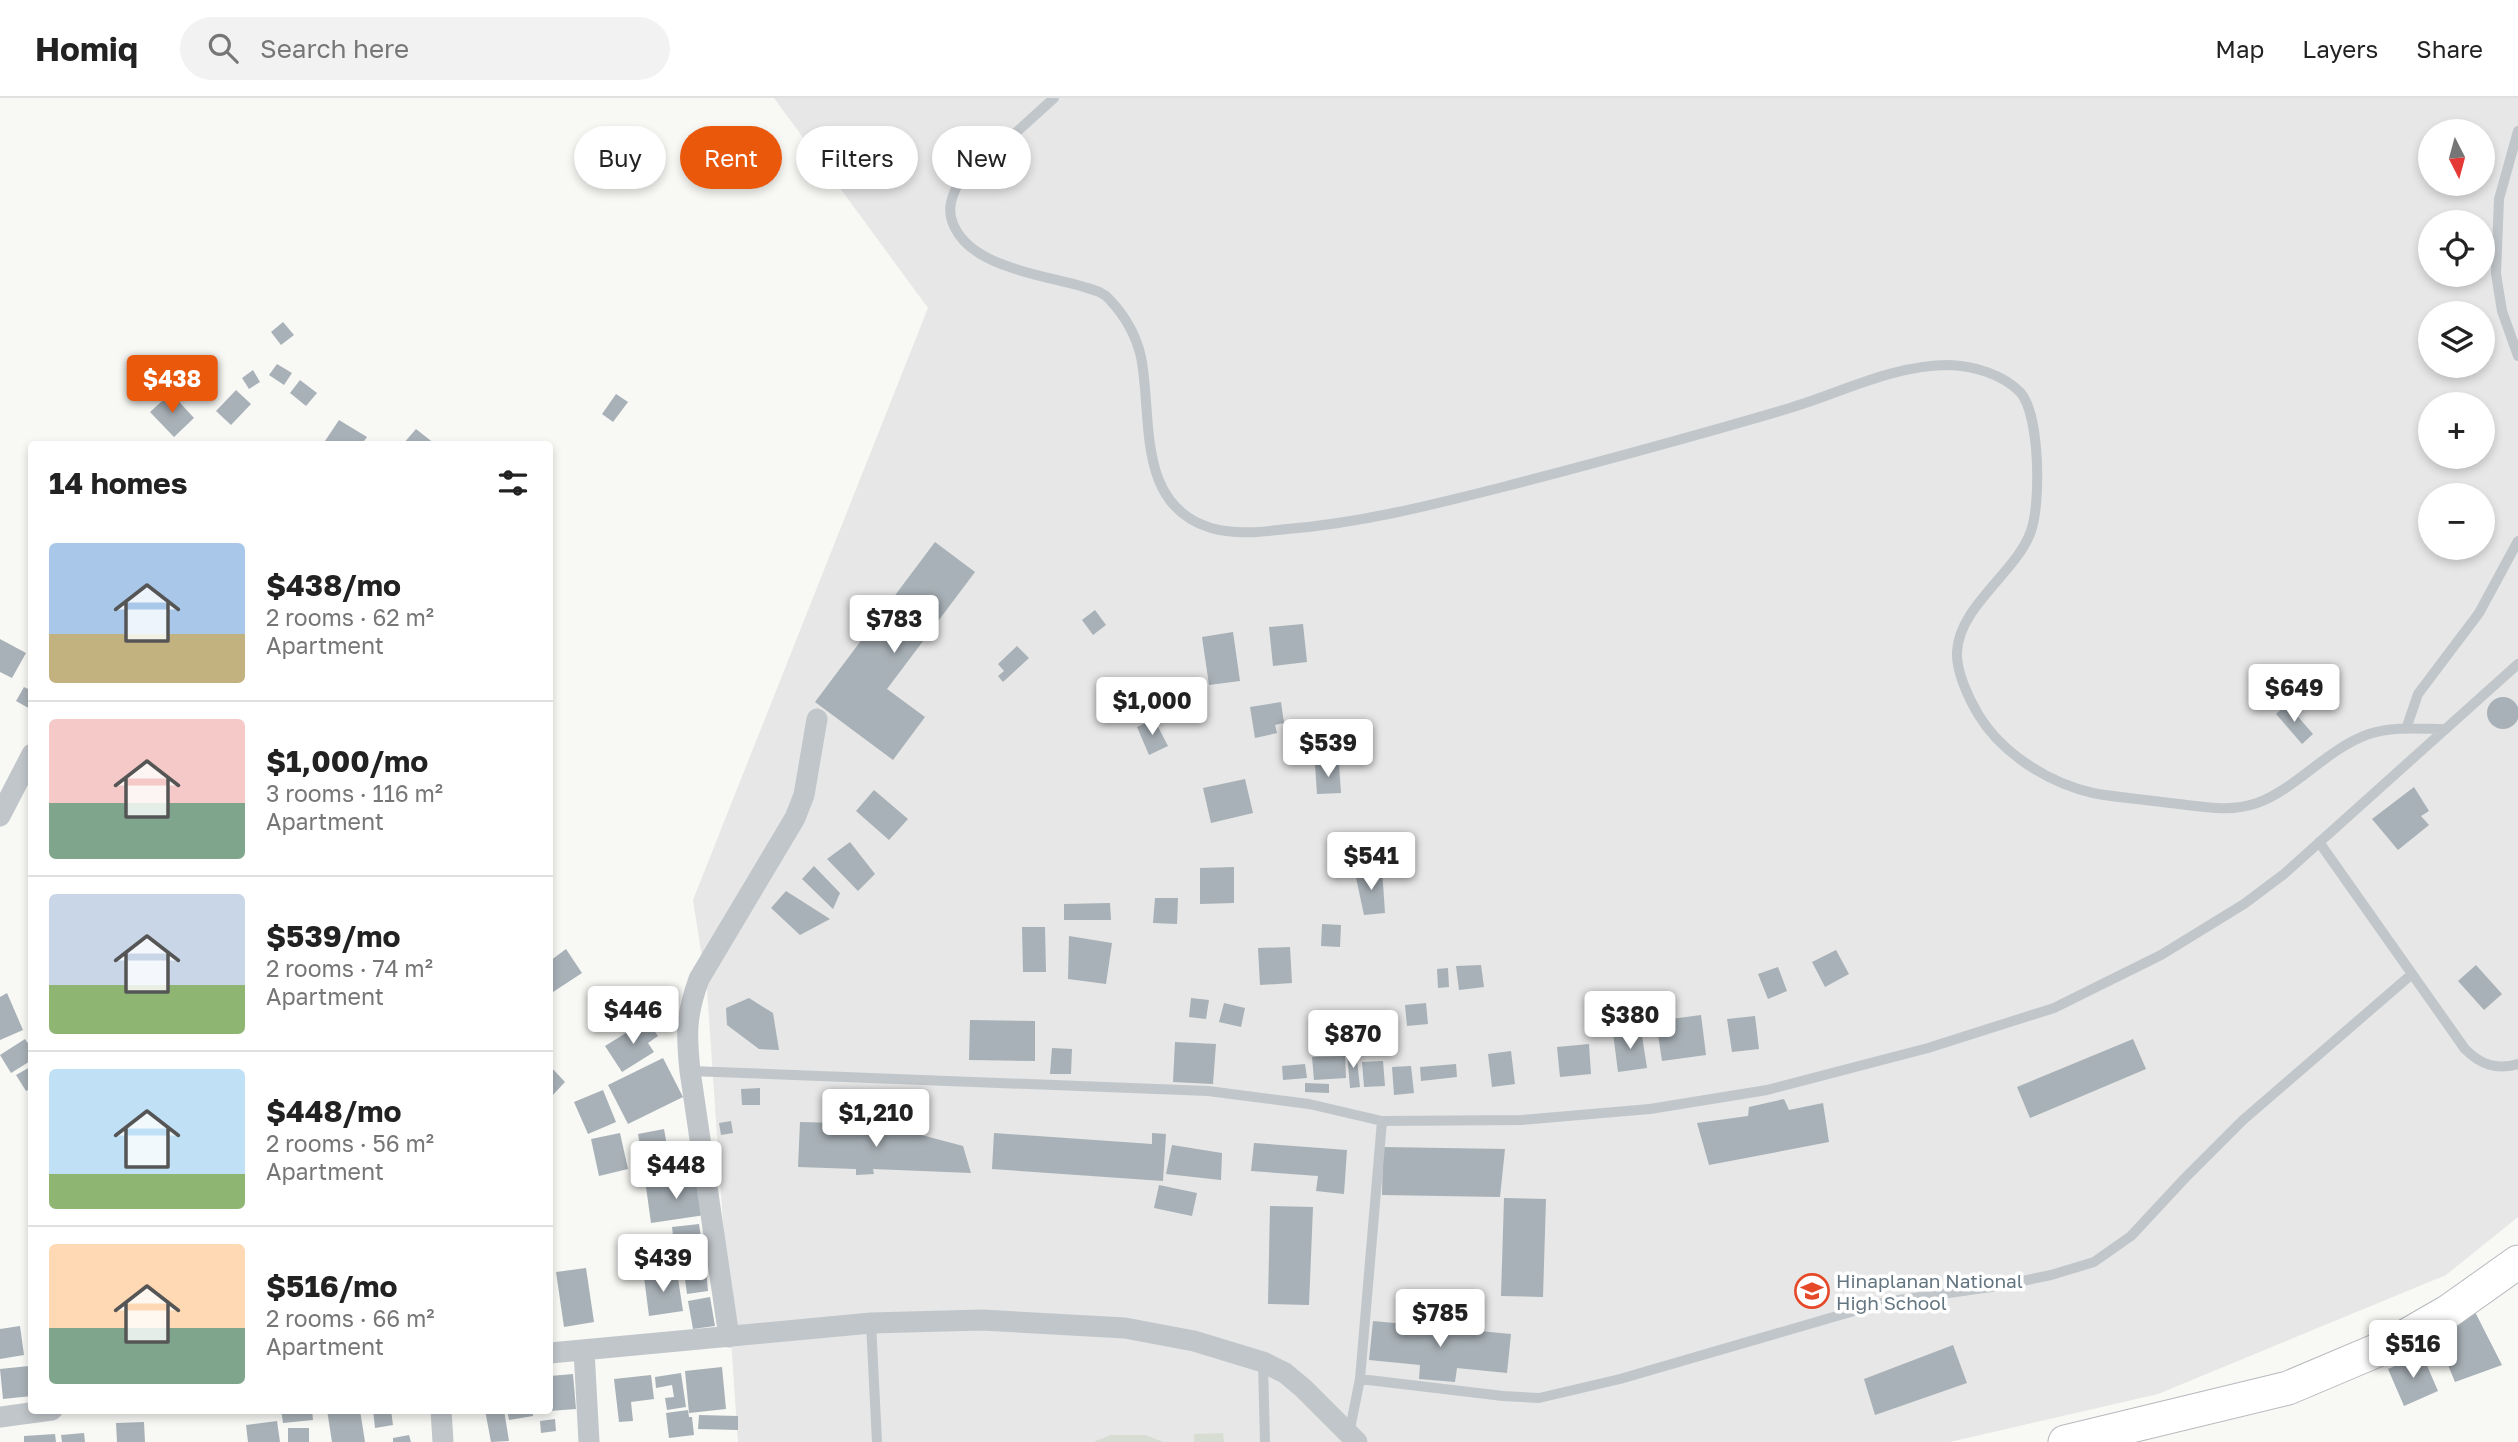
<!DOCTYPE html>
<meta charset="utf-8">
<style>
:root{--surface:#fff;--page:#f2f2f2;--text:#222;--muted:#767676;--line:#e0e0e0;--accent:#ea580c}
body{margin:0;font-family:"Golos Text",sans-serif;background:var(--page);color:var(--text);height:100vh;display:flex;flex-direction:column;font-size:26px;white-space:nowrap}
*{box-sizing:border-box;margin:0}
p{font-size:23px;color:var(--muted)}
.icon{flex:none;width:38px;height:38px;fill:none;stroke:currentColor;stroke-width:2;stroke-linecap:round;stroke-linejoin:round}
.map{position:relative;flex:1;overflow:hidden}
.details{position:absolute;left:28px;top:343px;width:525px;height:973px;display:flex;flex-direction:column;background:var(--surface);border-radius:7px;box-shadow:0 4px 10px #0003}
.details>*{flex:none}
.guide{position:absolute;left:574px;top:28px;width:665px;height:63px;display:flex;gap:14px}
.needle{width:46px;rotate:174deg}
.fabs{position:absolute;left:2418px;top:21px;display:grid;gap:14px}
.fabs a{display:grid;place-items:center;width:77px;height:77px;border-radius:50%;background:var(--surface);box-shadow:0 4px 10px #0003;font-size:35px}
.price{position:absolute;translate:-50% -60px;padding:0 16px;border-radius:7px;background:#fff;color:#222;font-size:23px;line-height:46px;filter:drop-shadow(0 2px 4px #0008)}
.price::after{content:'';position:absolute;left:50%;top:42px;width:21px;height:16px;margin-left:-10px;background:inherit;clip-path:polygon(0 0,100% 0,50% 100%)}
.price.current{background:var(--accent);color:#fff}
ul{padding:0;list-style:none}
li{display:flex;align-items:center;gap:21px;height:175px;padding:0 21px}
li+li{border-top:2px solid var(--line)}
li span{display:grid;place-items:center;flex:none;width:196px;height:140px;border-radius:7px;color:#555}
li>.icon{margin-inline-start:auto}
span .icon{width:84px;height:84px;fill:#fffc;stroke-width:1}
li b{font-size:30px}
h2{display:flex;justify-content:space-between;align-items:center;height:84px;padding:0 21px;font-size:30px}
.chip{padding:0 24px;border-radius:32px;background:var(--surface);box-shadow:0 4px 10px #0003;font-size:24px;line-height:63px}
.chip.current{background:var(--accent);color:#fff}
header{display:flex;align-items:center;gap:42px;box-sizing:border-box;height:98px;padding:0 35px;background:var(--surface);border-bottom:2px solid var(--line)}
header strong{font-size:33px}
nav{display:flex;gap:38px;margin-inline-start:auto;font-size:24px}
.search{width:490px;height:63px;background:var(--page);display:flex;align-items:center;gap:18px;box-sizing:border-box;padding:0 24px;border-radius:38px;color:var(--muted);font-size:26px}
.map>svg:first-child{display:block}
</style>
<header>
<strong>Homiq</strong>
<div class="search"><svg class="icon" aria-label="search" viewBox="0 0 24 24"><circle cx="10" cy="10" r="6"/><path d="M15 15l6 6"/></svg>Search here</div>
<nav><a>Map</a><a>Layers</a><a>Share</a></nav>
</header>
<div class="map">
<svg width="2518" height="1344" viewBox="0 0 2518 1344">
<rect width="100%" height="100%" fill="#f8f8f5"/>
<path fill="#e6e7e6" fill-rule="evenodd" d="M774 0H2518V1119L2446 1177 2158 1296 1950 1344H738L707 891 693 802 928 210ZM2431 33H2483V86H2431ZM2431 124H2483V177H2431ZM2431 215H2483V268H2431ZM2431 306H2483V359H2431ZM2431 397H2483V450H2431Z"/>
<path fill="#d8ddd4" d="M1223 1335 1224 1344H1194V1336Z
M1111 1337H1145L1164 1344H1093Z"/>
<path fill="#a8b1b7" d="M283 224 294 237 281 247 271 234Z
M277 266 292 275 284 287 269 277Z
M253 272 260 284 249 291 242 280Z
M300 282 317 295 306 308 290 295Z
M236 292 251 306 231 327 216 313Z
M171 295 194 320 174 339 150 314Z
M616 296 628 304 613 324 602 316Z
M339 322 367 339 362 346H323Z
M416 331 435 346H403Z
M935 444 975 474 887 591 925 619 893 662 815 604Z
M1095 512 1106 527 1093 537 1082 522Z
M1303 526 1307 564 1273 568 1269 529Z
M1233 534 1240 583 1209 587 1202 539Z
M0 541 26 555 12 580 0 574Z
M1017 548 1029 560 1003 584 998 578 1004 573 998 566Z
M24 589 32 593V612L16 603Z
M2487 615a16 16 0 1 1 32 0a16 16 0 1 1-32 0Z
M1281 604 1284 625 1275 627 1277 635 1255 640 1250 609Z
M2287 606 2313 636 2302 646 2276 616Z
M1154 621 1168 648 1149 657 1137 629Z
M1339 666 1341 695 1317 696 1315 667Z
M1245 681 1253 715 1211 725 1203 690Z
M2414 689 2429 713 2421 718 2429 727 2398 752 2372 721Z
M874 692 908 721 889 742 856 713Z
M850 744 875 776 858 793 827 761Z
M814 768 840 795 833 811 802 781Z
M1234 769V805L1200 806V770Z
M1382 771 1385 815 1364 817 1355 775Z
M786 793 830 821 800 837 771 810Z
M1155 800H1178L1177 826 1153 825Z
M1110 805 1111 822H1064V806Z
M1322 826 1341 827 1340 849 1321 848Z
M1022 829H1045L1046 874H1023Z
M1069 838 1112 845 1106 886 1068 881Z
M1290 849 1292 885 1260 887 1258 850Z
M566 851 582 875 553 894 550 889V863Z
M1836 852 1849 876 1825 889 1812 864Z
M1481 867 1484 889 1459 892 1456 868Z
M2476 867 2502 896 2484 912 2458 883Z
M1778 869 1787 893 1768 901 1758 876Z
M1448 870 1449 889 1438 890 1437 871Z
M7 895 23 932 0 942V899Z
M749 900 773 915 779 952 759 951 727 927 726 910Z
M1191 900 1209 902 1206 921 1189 919Z
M1224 905 1245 910 1241 929 1219 924Z
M1426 905 1428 926 1407 928 1405 907Z
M1701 917 1706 957 1662 963 1656 923Z
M1755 918 1759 951 1732 954 1727 921Z
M647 922 658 938 648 945 654 954 622 974 605 948Z
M970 922 1035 923V963L969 962Z
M1641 931 1647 970 1618 974 1613 935Z
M25 941 32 951V962L11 975 0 957Z
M2133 941 2146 971 2030 1020 2017 989Z
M1175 944 1216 946 1213 986 1173 984Z
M1589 946 1591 976 1560 979 1557 949Z
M1052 950 1072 951 1071 976H1050Z
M1356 953 1360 989 1350 990 1347 954Z
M1511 953 1515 986 1492 989 1488 956Z
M1345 958 1346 980 1314 982 1312 959Z
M663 960 683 999 628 1026 608 987Z
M1383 963 1385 988 1364 989 1362 964Z
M1305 966 1307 980 1283 982 1282 968Z
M1456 966 1457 979 1421 983 1420 969Z
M32 968V990L26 993 16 977Z
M550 968 565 984 550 1000Z
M1411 968 1414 995 1394 997 1392 969Z
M1305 985 1329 986V995L1305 994Z
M760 990V1007H742L741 991Z
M603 992 616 1024 588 1036 574 1004Z
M1784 1001 1789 1012 1823 1005 1829 1044 1709 1067 1697 1025 1748 1018 1749 1009Z
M844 1009 858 1010 857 1020 842 1019Z
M731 1023 733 1035 721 1037 719 1025Z
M800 1024 880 1026 963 1048 971 1075 873 1071 874 1076 856 1077V1071L798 1069Z
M664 1031 670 1065 644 1070 638 1036Z
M620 1035 628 1071 599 1078 591 1041Z
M994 1035 1152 1046V1035L1166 1036 1163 1083 992 1071Z
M1254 1045 1347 1052 1344 1096 1316 1093 1318 1078 1251 1073Z
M1172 1047 1222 1055 1221 1082 1166 1076Z
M1383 1049 1505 1051 1500 1099 1382 1097Z
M700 1081 705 1117 651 1125 646 1089Z
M1159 1087 1197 1095 1192 1118 1154 1110Z
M1504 1100 1546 1101 1543 1199 1501 1198Z
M1270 1108 1313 1109 1309 1207 1268 1206Z
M699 1126 705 1166 620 1178 618 1162 675 1154 672 1129Z
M586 1170 594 1224 564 1229 556 1174Z
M706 1171 708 1193 687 1196 684 1174Z
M677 1174 683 1213 649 1218 644 1179Z
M710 1199 715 1228 693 1231 688 1203Z
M2474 1212 2502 1267 2455 1284 2436 1238Z
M1373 1223 1511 1236 1507 1275 1457 1270 1455 1284 1419 1281 1420 1267 1369 1262Z
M20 1228 24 1257 0 1261V1231Z
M1953 1247 1967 1285 1875 1317 1864 1281Z
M2422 1256 2438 1293 2404 1308 2388 1271Z
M29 1268 32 1298 3 1301 0 1271Z
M722 1269 726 1311 689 1315 685 1273Z
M681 1275 686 1309 667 1312 665 1300 674 1299 672 1287 656 1290 655 1279Z
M573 1276 576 1311 550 1313V1278Z
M651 1277 654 1301 631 1304 633 1323 619 1324 614 1281Z
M281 1312H312L313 1322 283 1325Z
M327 1312H360L365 1344H332Z
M373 1312H391L393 1327 375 1330Z
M485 1312H504L509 1343 491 1344Z
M507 1312H533V1318L509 1322Z
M688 1312 689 1319H692L694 1337 669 1340 666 1315Z
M699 1317 738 1318V1332L698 1331Z
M555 1321 556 1333 541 1335 540 1323Z
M277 1323 280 1344H248L246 1327Z
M144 1324 145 1344H117L116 1325Z
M288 1330H309V1344H288Z
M84 1335 85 1344H62L61 1337Z
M55 1336 56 1344H24V1338Z
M409 1337 411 1344H393V1340Z"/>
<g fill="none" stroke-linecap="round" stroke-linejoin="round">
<g stroke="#b5babe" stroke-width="35">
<path id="primary" d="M2065 1344 2288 1290 2392 1246 2449 1213 2518 1164"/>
</g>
<path stroke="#c1c6ca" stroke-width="10" d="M1054 0 957 88C950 103 947 114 955 130 974 169 1042 177 1081 188 1093 192 1102 193 1110 202 1125 218 1136 237 1141 259 1153 319 1135 407 1211 430 1235 437 1262 434 1287 431 1360 425 1432 407 1503 389 1599 364 1695 338 1790 310 1843 294 1893 267 1949 267 1974 268 2002 276 2020 294 2040 316 2041 405 2031 433 2017 474 1959 508 1957 554 1956 573 1968 599 1978 616 2002 656 2049 685 2093 695 2118 700 2145 701 2170 705 2199 708 2229 715 2257 705 2296 691 2328 650 2369 636 2393 628 2421 631 2446 631
M2518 33 2499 101 2496 176 2502 213 2518 258
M2406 631 2418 596 2479 515 2518 443
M2319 744 2465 951C2481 967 2496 972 2518 966
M690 973 1208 993 1309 1006 1382 1023 1521 1022 1650 1011 1767 992 1928 950 2054 910 2161 857 2244 806 2284 776 2518 566
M871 1225 877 1344
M1263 1264 1265 1344
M1360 1281 1503 1298 1539 1300 1620 1281 1885 1204 1998 1188 2051 1177 2094 1164 2131 1138 2185 1080 2243 1022 2412 876
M1349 1336 1360 1281 1382 1023"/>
<path stroke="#c1c6ca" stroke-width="21" d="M0 718 32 656
M729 1239 690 973C686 935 686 917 699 881L795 720 804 697 817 621
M584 1252 589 1344
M550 1255 871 1225 982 1222 1125 1230 1194 1243 1263 1264 1285 1275 1303 1290 1357 1344
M441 1312 443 1344
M0 1319 52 1312"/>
<use href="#primary" stroke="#fff" stroke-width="33"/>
</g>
<defs>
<g id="school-ring" transform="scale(1.75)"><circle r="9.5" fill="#fff" stroke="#e54928" stroke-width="1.5"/><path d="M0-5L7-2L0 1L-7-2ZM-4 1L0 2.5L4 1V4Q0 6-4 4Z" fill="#e54928"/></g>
</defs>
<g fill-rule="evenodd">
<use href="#school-ring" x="1812" y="1193"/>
</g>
<g text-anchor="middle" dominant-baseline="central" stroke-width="7" stroke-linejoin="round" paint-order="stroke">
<g font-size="19" fill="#637581" stroke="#fff" text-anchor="start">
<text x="1836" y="1182">Hinaplanan National<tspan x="1836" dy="22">High School</tspan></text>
</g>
</g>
</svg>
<div class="fabs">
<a><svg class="needle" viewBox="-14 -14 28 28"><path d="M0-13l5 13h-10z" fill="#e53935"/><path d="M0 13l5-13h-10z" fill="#767676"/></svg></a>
<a><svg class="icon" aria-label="locate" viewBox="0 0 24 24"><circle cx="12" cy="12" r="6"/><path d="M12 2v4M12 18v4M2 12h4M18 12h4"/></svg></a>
<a><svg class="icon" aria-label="layers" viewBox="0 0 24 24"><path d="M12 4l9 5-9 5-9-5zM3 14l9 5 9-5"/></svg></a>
<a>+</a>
<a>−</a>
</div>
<b class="price current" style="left:172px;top:317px">$438</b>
<b class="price" style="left:894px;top:557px">$783</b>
<b class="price" style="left:2294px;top:626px">$649</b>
<b class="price" style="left:1152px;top:639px">$1,000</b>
<b class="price" style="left:1328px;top:681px">$539</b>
<b class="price" style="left:1371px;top:794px">$541</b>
<b class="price" style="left:633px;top:948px">$446</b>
<b class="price" style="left:1630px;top:953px">$380</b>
<b class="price" style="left:1353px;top:972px">$870</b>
<b class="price" style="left:876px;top:1051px">$1,210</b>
<b class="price" style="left:676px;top:1103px">$448</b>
<b class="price" style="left:663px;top:1196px">$439</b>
<b class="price" style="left:1440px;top:1251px">$785</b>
<b class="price" style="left:2413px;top:1282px">$516</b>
<div class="guide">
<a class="chip">Buy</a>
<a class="chip current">Rent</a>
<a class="chip">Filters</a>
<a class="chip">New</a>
</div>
<section class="details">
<h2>14 homes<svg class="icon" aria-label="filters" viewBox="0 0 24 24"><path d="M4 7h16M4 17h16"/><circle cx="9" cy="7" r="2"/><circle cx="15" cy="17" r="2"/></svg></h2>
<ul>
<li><span style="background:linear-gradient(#a9c7e8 65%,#c2b280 0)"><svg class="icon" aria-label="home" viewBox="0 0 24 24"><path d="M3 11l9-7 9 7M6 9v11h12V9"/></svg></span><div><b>$438/mo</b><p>2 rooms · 62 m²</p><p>Apartment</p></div></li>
<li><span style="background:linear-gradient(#f6c9c9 60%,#7fa58c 0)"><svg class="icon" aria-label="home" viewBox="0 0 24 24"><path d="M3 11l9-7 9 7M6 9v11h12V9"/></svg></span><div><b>$1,000/mo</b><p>3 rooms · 116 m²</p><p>Apartment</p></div></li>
<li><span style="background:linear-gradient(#c9d6e8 65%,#8fb573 0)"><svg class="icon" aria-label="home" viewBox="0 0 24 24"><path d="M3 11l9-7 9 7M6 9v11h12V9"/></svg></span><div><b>$539/mo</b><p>2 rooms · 74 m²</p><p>Apartment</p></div></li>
<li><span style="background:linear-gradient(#bfe0f5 75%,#8fb573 0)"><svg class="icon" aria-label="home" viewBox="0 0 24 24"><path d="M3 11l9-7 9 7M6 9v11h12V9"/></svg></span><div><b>$448/mo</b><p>2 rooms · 56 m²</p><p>Apartment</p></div></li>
<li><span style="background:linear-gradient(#ffd9b3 60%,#7fa58c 0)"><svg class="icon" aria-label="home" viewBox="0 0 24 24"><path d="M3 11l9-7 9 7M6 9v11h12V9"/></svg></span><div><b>$516/mo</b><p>2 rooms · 66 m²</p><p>Apartment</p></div></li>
</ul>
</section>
</div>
